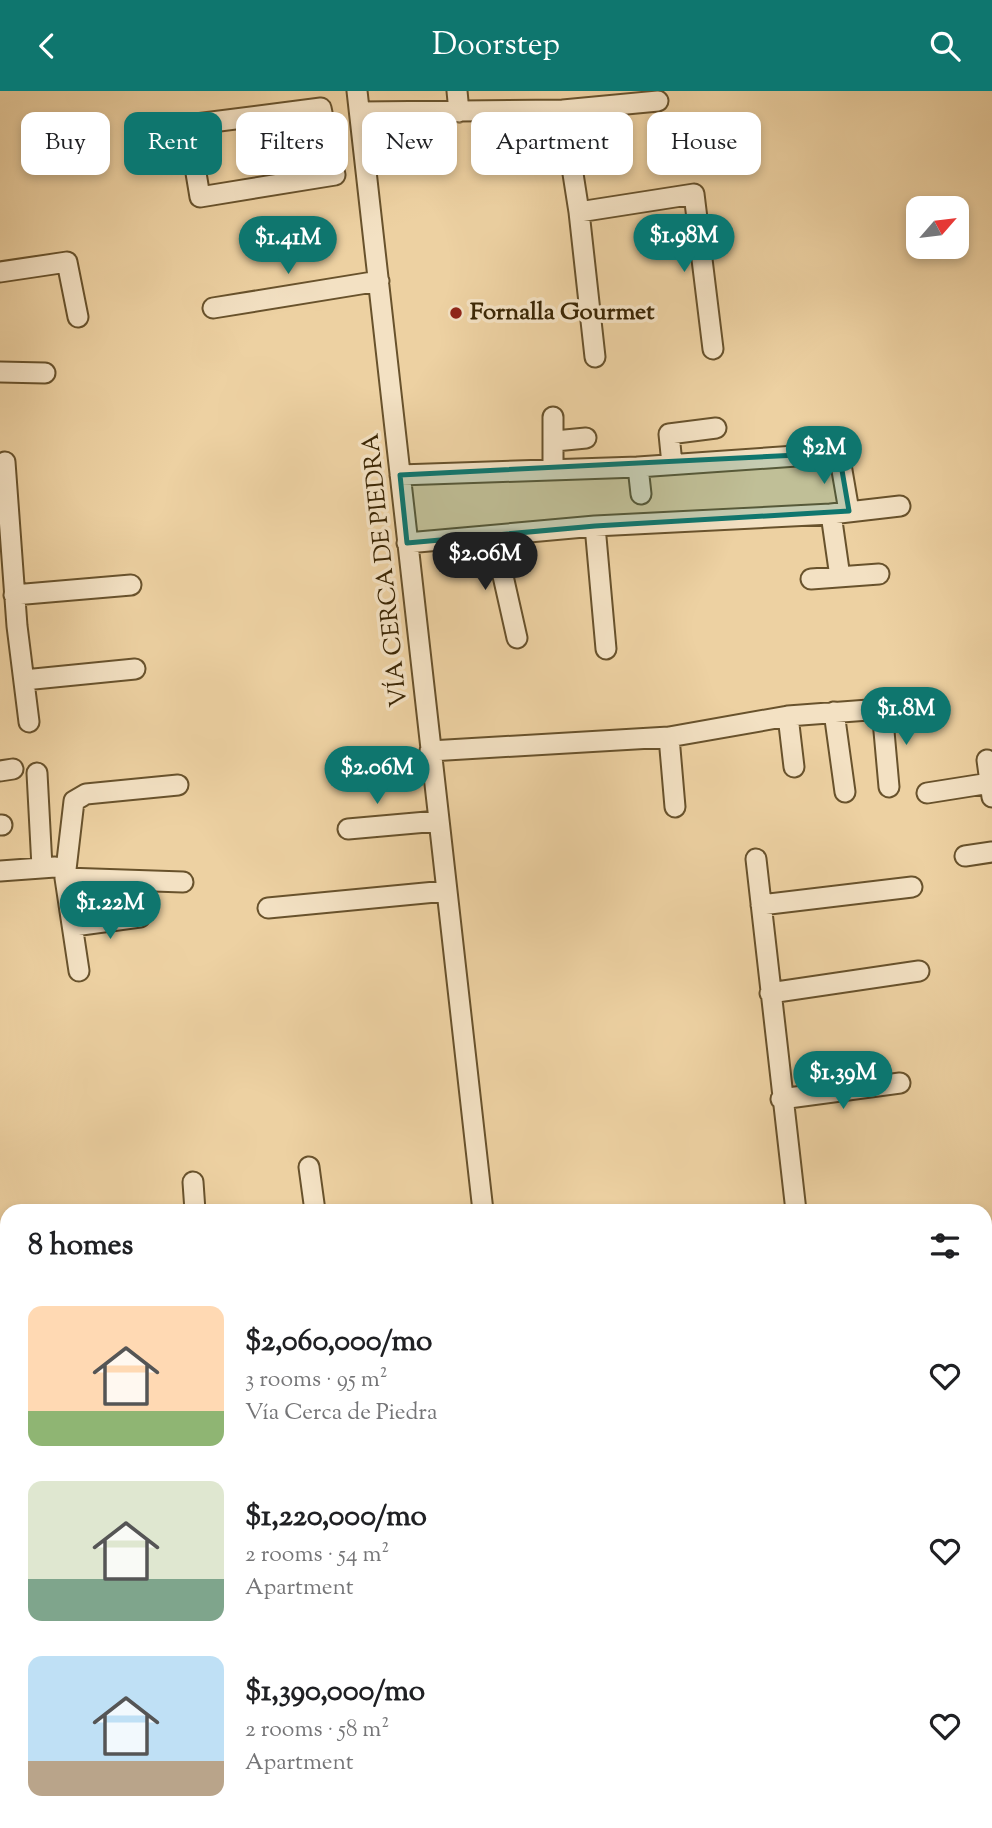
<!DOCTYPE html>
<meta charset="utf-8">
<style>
:root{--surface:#fff;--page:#f2f2f2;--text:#202124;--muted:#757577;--accent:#0f766e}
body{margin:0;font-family:"Sorts Mill Goudy",serif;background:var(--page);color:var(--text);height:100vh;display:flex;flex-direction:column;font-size:26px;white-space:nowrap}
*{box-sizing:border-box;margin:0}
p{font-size:23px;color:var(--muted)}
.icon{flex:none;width:38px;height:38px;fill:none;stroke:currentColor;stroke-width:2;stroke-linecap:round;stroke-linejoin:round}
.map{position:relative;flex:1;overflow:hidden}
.details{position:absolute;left:0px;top:1113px;width:992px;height:625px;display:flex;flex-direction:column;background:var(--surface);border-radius:21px 21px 0 0;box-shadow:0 4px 10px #0003}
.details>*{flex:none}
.hud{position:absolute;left:21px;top:21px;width:950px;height:63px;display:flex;gap:14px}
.needle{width:46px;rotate:62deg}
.buttons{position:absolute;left:906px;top:105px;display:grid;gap:14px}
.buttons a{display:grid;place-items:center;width:63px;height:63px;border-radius:14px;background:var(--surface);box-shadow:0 4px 10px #0003;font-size:35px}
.price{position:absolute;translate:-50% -60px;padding:0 16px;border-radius:24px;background:var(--accent);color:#fff;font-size:23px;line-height:46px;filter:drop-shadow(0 2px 4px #0008)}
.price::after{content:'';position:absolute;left:50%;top:42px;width:21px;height:16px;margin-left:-10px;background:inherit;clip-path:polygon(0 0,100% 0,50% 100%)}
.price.selected{background:#222;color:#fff}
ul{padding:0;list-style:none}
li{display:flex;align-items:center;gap:21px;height:175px;padding:0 28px}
li span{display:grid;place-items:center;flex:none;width:196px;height:140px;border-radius:14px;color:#555}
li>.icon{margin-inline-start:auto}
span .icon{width:84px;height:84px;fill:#fffc;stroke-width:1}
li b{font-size:30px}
h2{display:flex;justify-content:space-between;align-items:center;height:84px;padding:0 28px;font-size:30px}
.tag{padding:0 24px;border-radius:14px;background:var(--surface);box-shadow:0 4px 10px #0003;font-size:24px;line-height:63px}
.tag.selected{background:var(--accent);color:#fff}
header{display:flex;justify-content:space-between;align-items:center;height:91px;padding:0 28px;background:var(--accent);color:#fff;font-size:32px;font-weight:600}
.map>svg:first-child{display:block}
</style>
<header><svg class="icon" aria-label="back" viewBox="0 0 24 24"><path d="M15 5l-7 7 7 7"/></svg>Doorstep<svg class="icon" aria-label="search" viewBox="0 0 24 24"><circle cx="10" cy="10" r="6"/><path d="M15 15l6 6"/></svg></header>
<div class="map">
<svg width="992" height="1737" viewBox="0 0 992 1737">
<rect width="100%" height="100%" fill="#edd1a2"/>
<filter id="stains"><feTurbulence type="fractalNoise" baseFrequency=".00286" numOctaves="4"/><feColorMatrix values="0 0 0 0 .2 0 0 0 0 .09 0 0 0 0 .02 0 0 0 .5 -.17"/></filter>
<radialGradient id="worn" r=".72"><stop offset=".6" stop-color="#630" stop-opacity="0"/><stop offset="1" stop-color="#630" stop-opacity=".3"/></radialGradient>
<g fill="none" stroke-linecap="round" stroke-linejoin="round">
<g stroke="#68522c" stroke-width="23">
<path id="minor" d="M357 0 483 1120
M457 0 459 21
M321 17 335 84 200 106 188 34Z
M563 19 658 10
M360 21 563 19 579 121 595 266
M579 121 694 103 713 258
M0 181 67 171 78 226
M213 217 379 190
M0 281 45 282
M553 326V378
M555 350 586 347
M5 371 17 535 29 631
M672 373 669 343 716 337
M638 376 641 403
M400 384 638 376 839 362 849 420
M831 423 840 486
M595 435 606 558
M494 445 517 547
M407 452 595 435 831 423 900 415
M811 488 879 483
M14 504 131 494
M24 589 135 578
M834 621 845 701
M788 625 794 676
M669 646 675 716
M430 660 669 646 788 625 882 618 889 696
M987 669 992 706
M0 680 13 678
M37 682 42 776
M927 702 990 692
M0 734H2
M348 738 438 730
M965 765 992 761
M756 768 796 1120
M0 780 55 776
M65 787 183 791
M761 814 912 796
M268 817 446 800
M74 835 140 826
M79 880 65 787 74 710 86 703 178 694
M770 902 919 880
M781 1008 900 992
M309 1076 315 1120
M193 1091 195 1120
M985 1167 992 1166
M0 1186 7 1189
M0 1355 7 1354
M0 1463H7
M985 1554H992
M0 1672H7
M86 1731 87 1737
M296 1731 297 1737
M517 1731 518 1737
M351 1737 401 1731"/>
</g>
<use href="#minor" stroke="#f3e1c3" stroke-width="19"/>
</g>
<path fill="#0f766e" fill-opacity="0.2" stroke="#0f766e" stroke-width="5" stroke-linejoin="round" d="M839 362 849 420 595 435 407 452 400 384Z"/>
<circle fill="#8f2418" stroke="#f3e1c3" stroke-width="2.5" cx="456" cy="222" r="7"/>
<g text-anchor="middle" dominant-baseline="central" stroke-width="7" stroke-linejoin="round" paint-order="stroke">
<g font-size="24" font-weight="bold" fill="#3c2705" stroke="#f3e1c3" text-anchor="start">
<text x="470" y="222">Fornalla Gourmet</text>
</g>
<g font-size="24" fill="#3c2705" stroke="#f3e1c3">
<text transform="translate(386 479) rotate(-96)">VÍA CERCA DE PIEDRA</text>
</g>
</g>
<rect width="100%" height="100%" filter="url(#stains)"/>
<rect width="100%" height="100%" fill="url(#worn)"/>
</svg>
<div class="buttons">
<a><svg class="needle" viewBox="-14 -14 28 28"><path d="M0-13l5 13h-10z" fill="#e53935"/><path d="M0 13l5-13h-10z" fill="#757577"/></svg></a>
</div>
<b class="price" style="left:684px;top:183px">$1.98M</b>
<b class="price" style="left:288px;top:185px">$1.41M</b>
<b class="price" style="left:824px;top:395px">$2M</b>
<b class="price selected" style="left:485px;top:501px">$2.06M</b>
<b class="price" style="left:906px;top:656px">$1.8M</b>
<b class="price" style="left:377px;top:715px">$2.06M</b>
<b class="price" style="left:110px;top:850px">$1.22M</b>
<b class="price" style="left:843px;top:1020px">$1.39M</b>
<div class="hud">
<a class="tag">Buy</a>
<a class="tag selected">Rent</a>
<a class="tag">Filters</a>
<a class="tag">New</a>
<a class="tag">Apartment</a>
<a class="tag">House</a>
</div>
<section class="details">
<h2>8 homes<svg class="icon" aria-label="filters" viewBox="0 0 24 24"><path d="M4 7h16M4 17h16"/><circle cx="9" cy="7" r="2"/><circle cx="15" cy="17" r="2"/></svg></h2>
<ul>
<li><span style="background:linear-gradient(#ffd9b3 75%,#8fb573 0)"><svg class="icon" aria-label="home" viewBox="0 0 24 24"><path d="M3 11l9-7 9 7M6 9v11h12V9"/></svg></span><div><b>$2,060,000/mo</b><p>3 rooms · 95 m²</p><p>Vía Cerca de Piedra</p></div><svg class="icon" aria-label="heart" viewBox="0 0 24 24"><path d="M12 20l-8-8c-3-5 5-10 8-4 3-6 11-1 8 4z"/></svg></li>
<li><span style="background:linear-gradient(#dfe7d0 70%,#7fa58c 0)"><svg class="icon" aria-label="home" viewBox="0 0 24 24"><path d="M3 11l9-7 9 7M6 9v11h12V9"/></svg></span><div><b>$1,220,000/mo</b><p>2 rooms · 54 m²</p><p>Apartment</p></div><svg class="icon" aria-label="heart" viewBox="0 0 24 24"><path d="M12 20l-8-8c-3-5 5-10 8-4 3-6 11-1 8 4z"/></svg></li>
<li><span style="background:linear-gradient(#bfe0f5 75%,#b9a48a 0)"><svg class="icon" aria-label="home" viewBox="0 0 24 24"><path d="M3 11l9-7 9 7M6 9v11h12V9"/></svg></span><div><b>$1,390,000/mo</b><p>2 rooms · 58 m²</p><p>Apartment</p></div><svg class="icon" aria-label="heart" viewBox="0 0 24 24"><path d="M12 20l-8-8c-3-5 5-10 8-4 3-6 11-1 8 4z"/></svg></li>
</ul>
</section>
</div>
